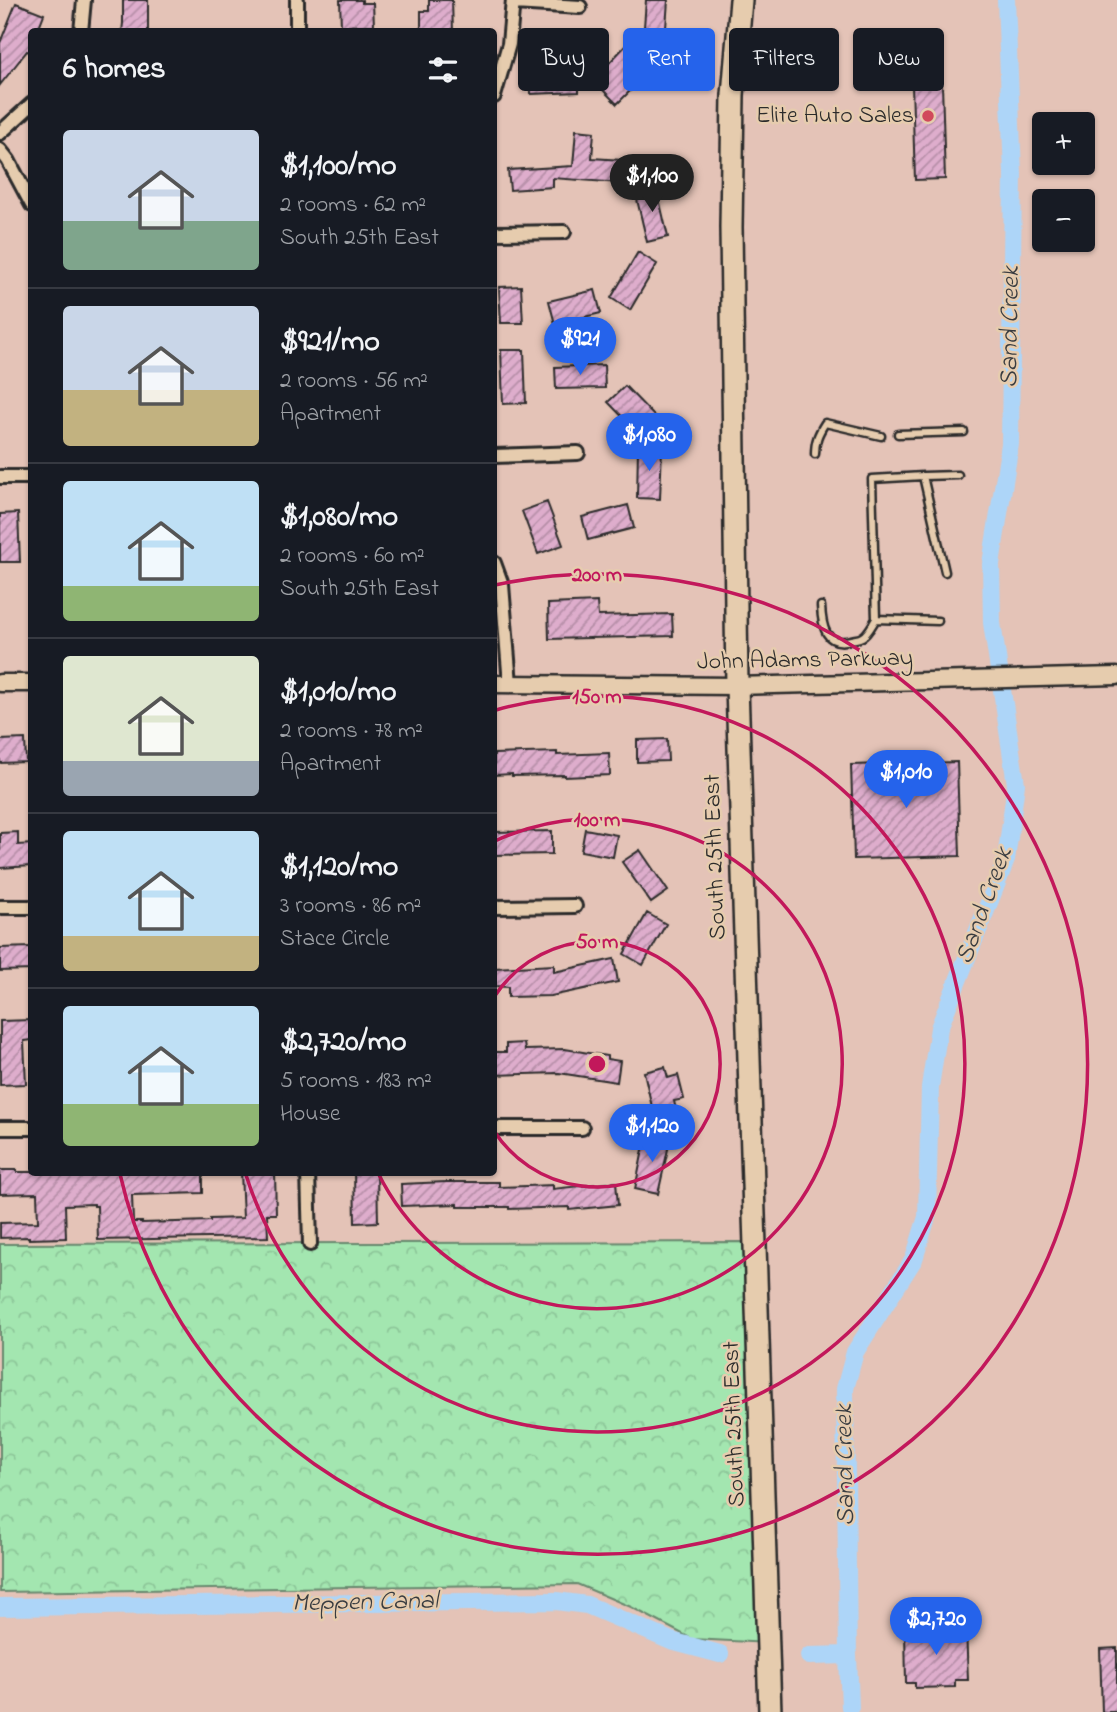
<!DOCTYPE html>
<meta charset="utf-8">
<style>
:root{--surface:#171b24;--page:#20242c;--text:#f1f3f6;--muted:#9ea1a6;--line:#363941;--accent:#2563eb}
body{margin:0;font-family:"Indie Flower",sans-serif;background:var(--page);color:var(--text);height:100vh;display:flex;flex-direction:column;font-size:26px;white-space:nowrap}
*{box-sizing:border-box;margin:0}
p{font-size:23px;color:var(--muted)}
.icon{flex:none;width:38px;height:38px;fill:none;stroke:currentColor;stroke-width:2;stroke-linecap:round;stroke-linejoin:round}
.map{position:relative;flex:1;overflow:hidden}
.details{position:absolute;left:28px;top:28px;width:469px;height:1148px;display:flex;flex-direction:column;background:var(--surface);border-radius:7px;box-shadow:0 2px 5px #0004}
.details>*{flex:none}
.top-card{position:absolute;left:518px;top:28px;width:494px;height:63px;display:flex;gap:14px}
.buttons{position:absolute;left:1032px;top:112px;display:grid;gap:14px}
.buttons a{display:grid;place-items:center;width:63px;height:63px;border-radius:7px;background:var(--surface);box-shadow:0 2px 5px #0004;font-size:35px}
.price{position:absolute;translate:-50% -60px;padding:0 16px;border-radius:24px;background:var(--accent);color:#fff;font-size:23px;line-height:46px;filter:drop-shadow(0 2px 4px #0008)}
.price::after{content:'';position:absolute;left:50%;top:42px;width:21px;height:16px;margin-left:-10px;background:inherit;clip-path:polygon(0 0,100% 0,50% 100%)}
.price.active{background:#222;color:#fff}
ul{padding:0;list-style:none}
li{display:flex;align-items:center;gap:21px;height:175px;padding:0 35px}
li+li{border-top:2px solid var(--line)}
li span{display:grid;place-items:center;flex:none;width:196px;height:140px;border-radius:7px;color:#555}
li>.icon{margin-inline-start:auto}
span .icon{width:84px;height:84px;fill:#fffc;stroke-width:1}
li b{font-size:30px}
h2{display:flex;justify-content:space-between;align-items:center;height:84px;padding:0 35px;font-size:30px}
.tag{padding:0 24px;border-radius:7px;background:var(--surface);box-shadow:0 2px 5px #0004;font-size:24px;line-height:63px}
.tag.active{background:var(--accent);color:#fff}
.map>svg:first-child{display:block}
</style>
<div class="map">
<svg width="1117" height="1712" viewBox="0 0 1117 1712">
<defs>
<pattern id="park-crowns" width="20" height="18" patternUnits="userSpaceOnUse" patternTransform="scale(1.75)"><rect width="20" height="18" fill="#a3e6b0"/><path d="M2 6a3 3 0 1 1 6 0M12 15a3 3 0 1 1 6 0" fill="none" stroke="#8cc598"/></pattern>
<pattern id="building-hatch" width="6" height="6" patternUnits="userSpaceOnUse" patternTransform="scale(1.75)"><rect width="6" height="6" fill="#deadcc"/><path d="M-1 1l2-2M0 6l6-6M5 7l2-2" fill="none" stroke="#b48da6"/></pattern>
</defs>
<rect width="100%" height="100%" fill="#e4c3b7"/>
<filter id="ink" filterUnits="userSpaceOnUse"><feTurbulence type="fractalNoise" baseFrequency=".0143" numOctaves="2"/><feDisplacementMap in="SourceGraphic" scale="14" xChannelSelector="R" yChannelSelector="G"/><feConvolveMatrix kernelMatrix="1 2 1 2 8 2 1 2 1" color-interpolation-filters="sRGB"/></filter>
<g filter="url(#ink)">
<path fill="url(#park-crowns)" stroke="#67886e" stroke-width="2" d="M755 1242 769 1643 692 1639 631 1607 577 1584 0 1592V1244Z"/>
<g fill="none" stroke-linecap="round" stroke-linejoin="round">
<path stroke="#add5f8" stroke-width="18" d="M0 1607 556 1601 587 1605 671 1641 720 1654
M809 1656 848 1655
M850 1707 848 1655 845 1389 855 1352 914 1259 927 1217 930 1087 939 1028 1006 860 1016 784 992 623 991 564 1010 444 1013 174 1006 0"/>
</g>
<path fill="url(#building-hatch)" stroke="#2b2b2b" stroke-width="2" d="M123 0H148V32H122L123 23Z
M340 0H362V3H373L374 25 341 26Z
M429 0H452L453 32H421V11H429Z
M646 0H668L665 42 643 41Z
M16 3 44 14 37 32H32V53L27 51 0 85V43Z
M628 43 647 61 627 82 633 88 617 104 593 80Z
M911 53H941L945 179 915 180Z
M579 71V92L531 94 530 73Z
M576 130 594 132 592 158 622 160 620 183 553 178V187L510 190 508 170 573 166Z
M656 186 668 237 647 242 635 191Z
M638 252 657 264 630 310 611 298Z
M521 286 523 323H501L499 287Z
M595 290 601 313 555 324 549 301Z
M501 350H524L526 403 503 404Z
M604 365 605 388 556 389 555 367Z
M625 386 659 421 642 437 608 402Z
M638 448H662L660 499 637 498Z
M547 502 563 545 538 554 522 511Z
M628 505 634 528 588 540 582 517Z
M18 513 20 562H0V514Z
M597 602 598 616 672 614 673 636 549 639 548 604Z
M25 739 26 762 0 763V740Z
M667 739 668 761 637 762V740Z
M557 752V755L609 753 610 775 565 777V775L512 776V774L494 775V754Z
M957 762 960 856 854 859 851 765Z
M585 829 617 835 613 857 581 851Z
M552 831V854L494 855V832Z
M18 832V845L32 844V866L0 868V833Z
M640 850 668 891 651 903 622 862Z
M647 913 666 924 643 965 624 954Z
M32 947V970L0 971V948Z
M614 959 618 982 551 996 508 997V987L494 986V968L554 965V972Z
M32 1020V1040L24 1041 26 1084 0 1085V1021Z
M524 1043 525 1050 565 1049 607 1056V1059L620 1061 617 1082 559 1073 494 1075V1052H506V1044Z
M665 1067 668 1078 678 1075 684 1099 674 1101 677 1115 655 1120 644 1072Z
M646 1135 670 1140 658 1194 635 1189Z
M0 1170H17V1172H203V1193L132 1195 133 1222H142V1223L210 1221V1219L243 1218 241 1172H275L276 1214H267L268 1237 98 1240 97 1206H94V1204L65 1205 66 1238 29 1239V1237L0 1238V1223L38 1222 37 1193 0 1194Z
M354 1172H377L378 1222 355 1223Z
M446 1182H499V1187L553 1185V1189L616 1182 618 1205 569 1210V1207L509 1209V1207H457V1204L402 1206 401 1184Z
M966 1628 968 1680H955V1687L915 1688V1683H906L905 1629Z
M1117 1648V1712H1102L1100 1649Z"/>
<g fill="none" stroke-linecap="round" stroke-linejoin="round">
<g stroke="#2b2b2b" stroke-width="11">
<path id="service" d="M898 434 964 432
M815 454C815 441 818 434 825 423L881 436
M923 476 958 475
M821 606C822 626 825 647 851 640 855 639 859 639 862 637 868 634 872 625 876 619L872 479 923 476 945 572
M876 619 938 621"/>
</g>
<g stroke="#2b2b2b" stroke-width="18">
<path id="minor" d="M514 3 580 7
M81 32 84 0
M297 32V0
M494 96 509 44 513 0
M0 133 32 104
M0 150 8 160 32 205
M494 233 564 232
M494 456 578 453
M0 477H32
M494 563 502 585 510 684
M0 907H32
M494 907 575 906
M0 1128H32
M494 1128H582
M308 1172 310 1244"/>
</g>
<g stroke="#2b2b2b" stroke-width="21">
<path id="tertiary" d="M0 683H32
M494 684 737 686 1117 676"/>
</g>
<g stroke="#2b2b2b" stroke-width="26">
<path id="primary" d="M741 0 733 95 731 227 737 686 770 1712"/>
</g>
<use href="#service" stroke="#e6ccae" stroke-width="6"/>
<use href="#minor" stroke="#e6ccae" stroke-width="12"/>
<use href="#tertiary" stroke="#e6ccae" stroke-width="16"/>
<use href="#primary" stroke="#e6ccae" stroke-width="21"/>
</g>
</g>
<g fill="none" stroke="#c2185b" stroke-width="3.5">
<path d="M494 997A123 123 0 1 1 494 1131"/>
<path d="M495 841A245 245 0 1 1 378 1173"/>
<path d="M496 710A368 368 0 1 1 246 1175"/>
<path d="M495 585A490 490 0 1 1 120 1174"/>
</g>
<circle fill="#d1495b" stroke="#e6ccae" stroke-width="2.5" cx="928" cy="116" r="7"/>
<g text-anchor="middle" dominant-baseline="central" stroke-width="5" stroke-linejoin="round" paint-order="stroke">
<g font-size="24" fill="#2b2b2b" stroke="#e6ccae" text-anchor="end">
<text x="914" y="116">Elite Auto Sales</text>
</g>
<g font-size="24" fill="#2b2b2b" stroke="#e6ccae">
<text transform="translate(805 661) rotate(-1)">John Adams Parkway</text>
<text transform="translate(716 857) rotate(-92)">South 25th East</text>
<text transform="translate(735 1424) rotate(-92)">South 25th East</text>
</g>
<g font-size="26" font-style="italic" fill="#383c40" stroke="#e6ccae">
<text transform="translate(1011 327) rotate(-89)">Sand Creek</text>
<text transform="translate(985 906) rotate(-70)">Sand Creek</text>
<text transform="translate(846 1465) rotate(-91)">Sand Creek</text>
<text transform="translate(365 1603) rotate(-1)">Meppen Canal</text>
</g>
</g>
<circle cx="597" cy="1064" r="10" fill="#c2185b" stroke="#e6ccae" stroke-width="3.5"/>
<g font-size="21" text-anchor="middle" font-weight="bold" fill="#c2185b" stroke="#e6ccae" stroke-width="5" stroke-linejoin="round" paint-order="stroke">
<text x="597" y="581">200 m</text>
<text x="597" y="703">150 m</text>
<text x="597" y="826">100 m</text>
<text x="597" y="948">50 m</text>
</g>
</svg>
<div class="buttons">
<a>+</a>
<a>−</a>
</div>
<b class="price active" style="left:652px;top:214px">$1,100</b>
<b class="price" style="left:580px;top:377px">$921</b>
<b class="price" style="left:649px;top:473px">$1,080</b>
<b class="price" style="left:906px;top:810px">$1,010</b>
<b class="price" style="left:652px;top:1164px">$1,120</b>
<b class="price" style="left:936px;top:1657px">$2,720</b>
<div class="top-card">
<a class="tag">Buy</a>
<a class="tag active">Rent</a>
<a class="tag">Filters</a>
<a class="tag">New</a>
</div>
<section class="details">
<h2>6 homes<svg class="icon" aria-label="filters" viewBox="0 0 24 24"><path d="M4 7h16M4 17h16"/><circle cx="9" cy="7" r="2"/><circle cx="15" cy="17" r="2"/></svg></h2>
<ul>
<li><span style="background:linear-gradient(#c9d6e8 65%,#7fa58c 0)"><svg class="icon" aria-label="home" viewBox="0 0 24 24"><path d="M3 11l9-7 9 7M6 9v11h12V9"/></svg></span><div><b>$1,100/mo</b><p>2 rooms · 62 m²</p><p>South 25th East</p></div></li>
<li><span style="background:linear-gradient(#c9d6e8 60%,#c2b280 0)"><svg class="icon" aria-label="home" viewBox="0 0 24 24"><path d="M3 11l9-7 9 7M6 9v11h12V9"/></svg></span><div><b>$921/mo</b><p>2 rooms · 56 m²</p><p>Apartment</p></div></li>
<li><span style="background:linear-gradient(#bfe0f5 75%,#8fb573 0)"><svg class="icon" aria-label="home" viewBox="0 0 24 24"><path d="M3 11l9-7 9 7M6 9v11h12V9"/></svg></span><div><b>$1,080/mo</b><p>2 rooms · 60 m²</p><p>South 25th East</p></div></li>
<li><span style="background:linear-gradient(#dfe7d0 75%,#9aa5b1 0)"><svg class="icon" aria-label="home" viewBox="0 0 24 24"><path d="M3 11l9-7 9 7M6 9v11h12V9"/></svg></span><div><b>$1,010/mo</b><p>2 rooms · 78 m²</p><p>Apartment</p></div></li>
<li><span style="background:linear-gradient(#bfe0f5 75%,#c2b280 0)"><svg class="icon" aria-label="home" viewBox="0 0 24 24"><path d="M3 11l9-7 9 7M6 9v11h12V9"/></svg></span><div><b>$1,120/mo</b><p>3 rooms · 86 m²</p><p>Stace Circle</p></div></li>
<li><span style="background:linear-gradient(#bfe0f5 70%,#8fb573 0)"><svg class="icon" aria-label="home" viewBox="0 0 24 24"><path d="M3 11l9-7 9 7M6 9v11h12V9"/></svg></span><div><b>$2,720/mo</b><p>5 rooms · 183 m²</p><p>House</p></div></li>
</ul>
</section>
</div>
